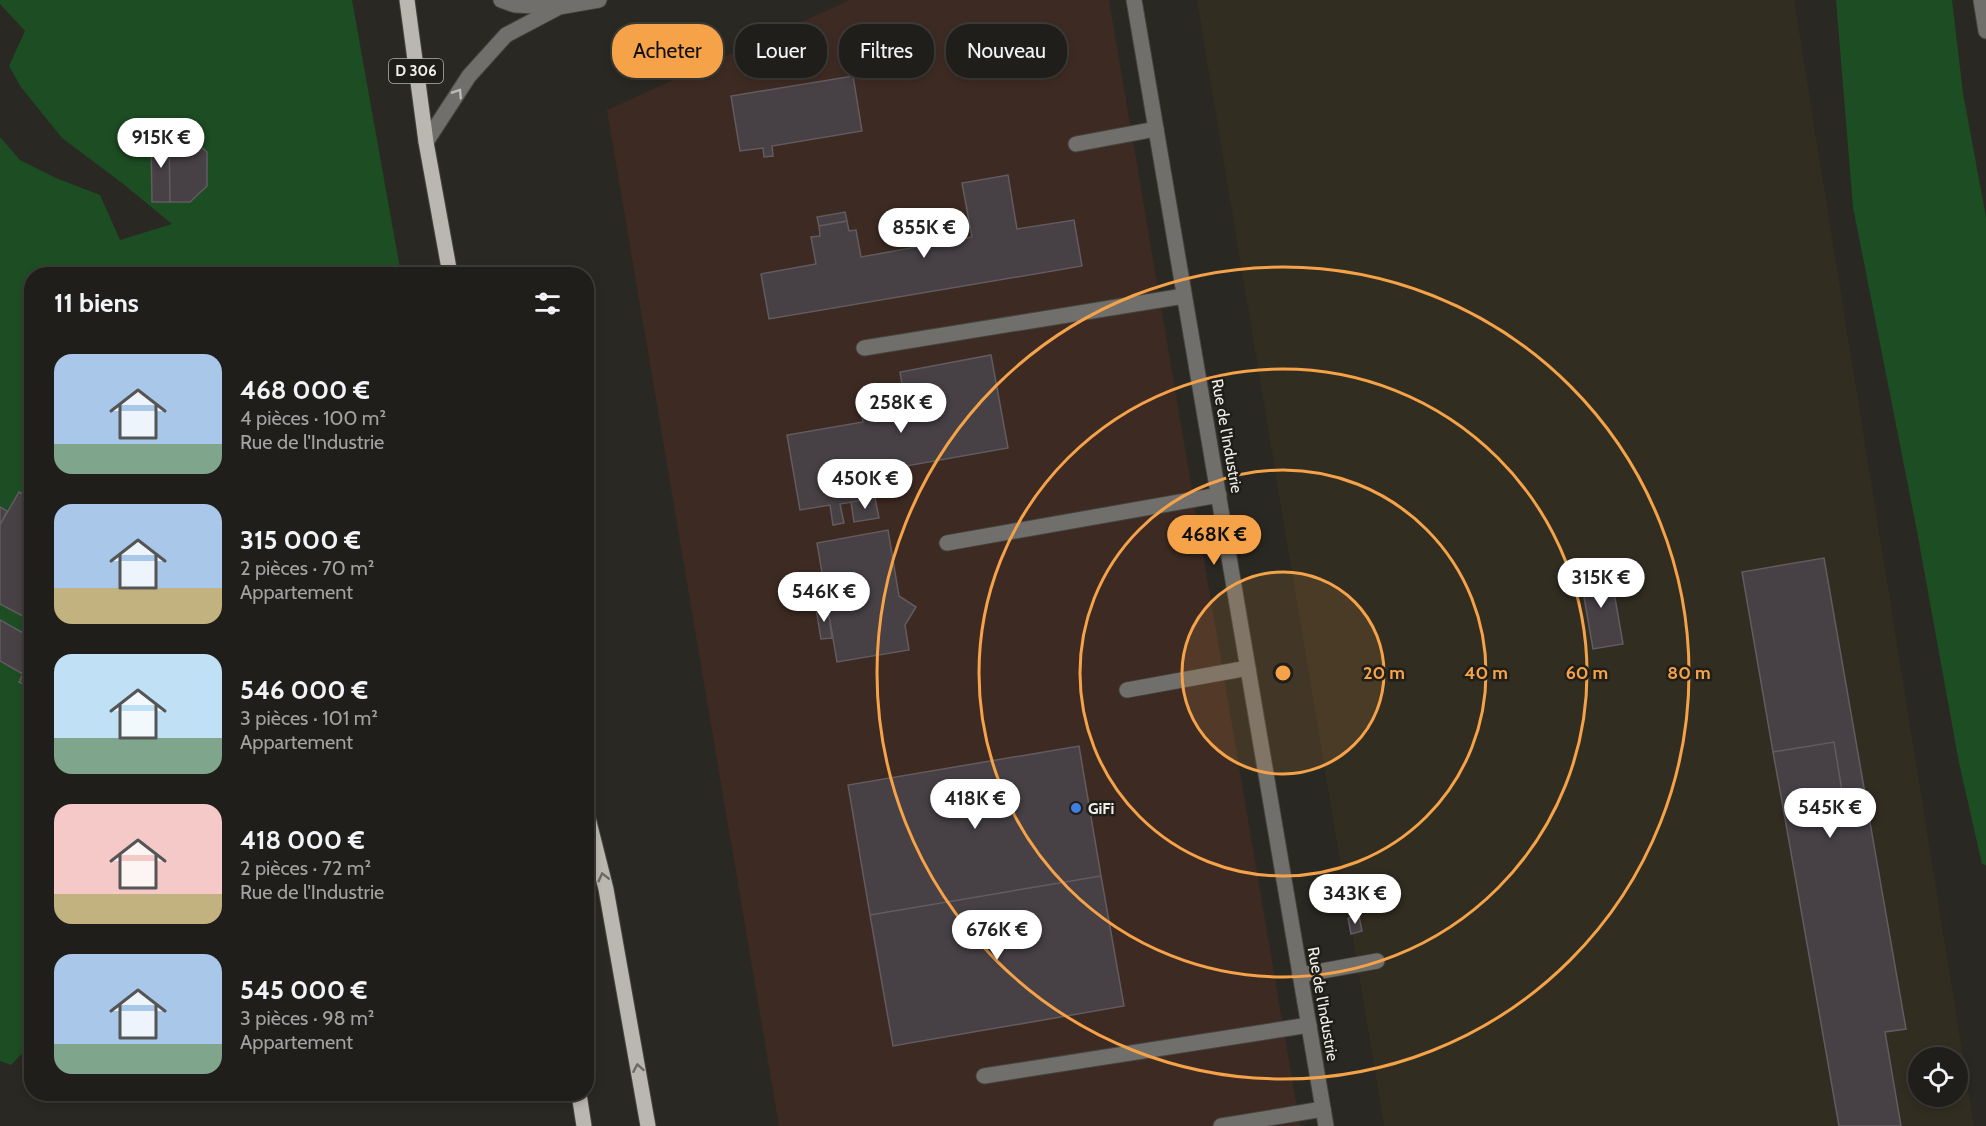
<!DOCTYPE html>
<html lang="fr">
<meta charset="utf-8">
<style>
:root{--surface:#201e1a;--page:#2d2b27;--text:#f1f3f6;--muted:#a2a2a2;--line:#3d3c39;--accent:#f6a248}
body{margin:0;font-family:Cabin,sans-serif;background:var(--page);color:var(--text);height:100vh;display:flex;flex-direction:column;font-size:22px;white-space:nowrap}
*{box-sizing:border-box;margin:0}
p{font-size:20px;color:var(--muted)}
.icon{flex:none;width:33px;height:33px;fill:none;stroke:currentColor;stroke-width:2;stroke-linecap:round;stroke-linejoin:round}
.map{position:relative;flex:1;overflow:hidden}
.drawer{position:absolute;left:24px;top:267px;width:570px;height:834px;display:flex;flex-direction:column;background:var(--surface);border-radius:24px;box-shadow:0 3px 9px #0003,0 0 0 2px var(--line)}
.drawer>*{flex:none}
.hud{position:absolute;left:612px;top:24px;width:570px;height:54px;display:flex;gap:12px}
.tools{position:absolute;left:1908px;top:1047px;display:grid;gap:12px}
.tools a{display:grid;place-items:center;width:60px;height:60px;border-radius:50%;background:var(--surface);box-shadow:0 3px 9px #0003,0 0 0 2px var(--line);font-size:30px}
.price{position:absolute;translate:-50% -51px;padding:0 14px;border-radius:21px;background:#fff;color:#222;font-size:20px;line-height:39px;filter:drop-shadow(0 2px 3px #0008)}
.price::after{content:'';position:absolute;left:50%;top:36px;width:18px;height:14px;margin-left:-9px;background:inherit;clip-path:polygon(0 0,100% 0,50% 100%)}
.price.active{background:var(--accent);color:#111}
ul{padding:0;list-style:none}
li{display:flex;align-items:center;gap:18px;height:150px;padding:0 30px}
li span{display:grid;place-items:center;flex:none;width:168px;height:120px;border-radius:18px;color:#555}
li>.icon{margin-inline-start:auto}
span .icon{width:72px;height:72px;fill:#fffc;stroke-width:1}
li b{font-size:26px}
h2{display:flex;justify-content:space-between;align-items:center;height:72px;padding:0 30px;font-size:26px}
.pill{padding:0 21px;border-radius:24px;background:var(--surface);box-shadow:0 3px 9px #0003,0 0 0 2px var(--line);font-size:21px;line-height:54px}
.pill.active{background:var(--accent);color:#111}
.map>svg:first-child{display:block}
</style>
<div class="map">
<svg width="1986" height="1126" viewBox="0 0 1986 1126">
<rect width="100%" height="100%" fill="#2a2822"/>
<path fill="#3d2b23" d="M850 0H1109L1300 1126H779L607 110Z"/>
<path fill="#322d21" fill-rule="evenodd" d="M1197 0H1794L1974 1126H1384ZM1918 1058H1958V1096H1918Z"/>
<path fill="#1d4d23" d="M0 0H352L401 274H32V1043L11 1065 0 1061V137L20 160 56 178 100 195 120 240 172 224 122 183 62 138 21 87 9 66 25 31 0 4Z
M1836 0H1952L1963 93 1986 217V865L1982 864 1959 763 1917 531 1853 207Z"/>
<path fill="#474145" stroke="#625b5f" stroke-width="1.5" d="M853 76 862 131 772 146 773 156 764 157 763 148 740 151 731 96Z
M169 136 170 202H152L151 137Z
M169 136H189L207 152V186L190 202H170Z
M1008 175 1017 229 1074 220 1082 266 769 319 761 274 816 264 811 237 820 236 819 226 847 221 849 231 856 230 861 257 972 237 962 183Z
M845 212 847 221 819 226 817 217Z
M991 355 1008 448 872 472 875 498 840 504 844 523 833 525 830 505 800 510 787 435 863 422 861 410 892 405 894 416 907 415 900 372Z
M19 492 32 499V621L0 604V525Z
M875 498 879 518 854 522 851 502Z
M0 507 7 511 0 525Z
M888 530 899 596 916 607 905 625 909 650 837 662 817 543Z
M1824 558 1906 1029 1885 1032 1901 1126H1839L1783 807 1843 797 1834 742 1773 752 1742 572Z
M1610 569 1623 644 1593 649 1580 574Z
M828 608 832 638 821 639 816 609Z
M0 620 32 638V689L19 682 23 674 0 661Z
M1834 742 1843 797 1783 807 1773 752Z
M1079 746 1101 876 870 915 848 785Z
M1101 876 1124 1006 893 1046 870 915Z
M1359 916 1362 931 1351 934 1348 918Z"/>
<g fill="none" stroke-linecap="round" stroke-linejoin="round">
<g stroke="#46443e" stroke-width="17">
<path id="service" d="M1076 144 1156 129
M864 348 1184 296
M947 543 1219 495
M1127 690 1248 668
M1300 975 1377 961
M984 1076 1309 1025
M1221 1126 1323 1109"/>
</g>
<g stroke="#46443e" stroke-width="17">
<path id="minor" d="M1134 0 1326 1126
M559 7 599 0
M426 142 469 76 506 35 559 7 515 5 501 0"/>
</g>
<g stroke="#46443e" stroke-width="17">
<path id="tertiary" d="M1981 0 1986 31"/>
</g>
<g stroke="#46443e" stroke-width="17">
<path id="primary" d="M407 0 426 142 450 274
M586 810 606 889 648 1126
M579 1094 584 1126"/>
</g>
<use href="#service" stroke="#716f6c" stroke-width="15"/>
<use href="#minor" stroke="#716f6c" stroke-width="15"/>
<use href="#tertiary" stroke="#716f6c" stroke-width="15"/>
<use href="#primary" stroke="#bab6b0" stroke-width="15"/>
</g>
<defs><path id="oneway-chevron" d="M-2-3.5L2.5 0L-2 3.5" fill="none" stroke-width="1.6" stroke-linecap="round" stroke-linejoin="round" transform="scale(1.5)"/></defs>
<use stroke="#bebcb9" href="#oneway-chevron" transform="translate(458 93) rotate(-57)"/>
<g stroke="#6d6a64">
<use href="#oneway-chevron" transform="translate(603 877) rotate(-104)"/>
<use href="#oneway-chevron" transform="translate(638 1068) rotate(-100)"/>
</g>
<circle cx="1283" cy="673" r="101" fill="#f6a248" fill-opacity=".12"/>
<g fill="none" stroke="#f6a248" stroke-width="3">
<circle cx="1283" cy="673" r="101"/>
<circle cx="1283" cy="673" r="203"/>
<circle cx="1283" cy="673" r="304"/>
<circle cx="1283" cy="673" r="406"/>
</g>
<circle fill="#3f7fe0" stroke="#201e18" stroke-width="2" cx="1076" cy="808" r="6"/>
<g text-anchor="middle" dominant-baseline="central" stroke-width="5" stroke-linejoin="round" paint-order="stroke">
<rect fill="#201e18" stroke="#b3b1ac" stroke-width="1.5" x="389" y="59" width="54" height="24" rx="4.5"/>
<g font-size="15" font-weight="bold" fill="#f2f0ec">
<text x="416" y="71">D 306</text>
</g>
<g font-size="16" fill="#f2f0ec" stroke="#201e18">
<text transform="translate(1227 436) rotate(80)">Rue de l'Industrie</text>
<text transform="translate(1323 1004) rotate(80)">Rue de l'Industrie</text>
</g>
<g font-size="16" font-weight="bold" fill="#f2f0ec" stroke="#201e18" text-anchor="start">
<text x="1088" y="808">GiFi</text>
</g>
</g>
<circle cx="1283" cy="673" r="9" fill="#f6a248" stroke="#201e18" stroke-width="3"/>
<g font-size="18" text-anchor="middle" font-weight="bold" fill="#f6a248" stroke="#201e18" stroke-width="5" stroke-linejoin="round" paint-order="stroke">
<text x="1384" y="679">20 m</text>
<text x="1486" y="679">40 m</text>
<text x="1587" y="679">60 m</text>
<text x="1689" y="679">80 m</text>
</g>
</svg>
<div class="tools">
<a><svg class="icon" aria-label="locate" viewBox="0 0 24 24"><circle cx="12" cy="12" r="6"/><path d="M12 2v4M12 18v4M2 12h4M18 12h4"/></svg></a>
</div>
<b class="price" style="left:161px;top:169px">915K €</b>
<b class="price" style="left:924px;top:259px">855K €</b>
<b class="price" style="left:901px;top:434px">258K €</b>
<b class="price" style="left:865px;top:510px">450K €</b>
<b class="price active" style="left:1214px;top:566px">468K €</b>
<b class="price" style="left:1601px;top:609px">315K €</b>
<b class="price" style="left:824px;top:623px">546K €</b>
<b class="price" style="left:975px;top:830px">418K €</b>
<b class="price" style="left:1830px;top:839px">545K €</b>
<b class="price" style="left:1355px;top:925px">343K €</b>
<b class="price" style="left:997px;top:961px">676K €</b>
<div class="hud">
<a class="pill active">Acheter</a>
<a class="pill">Louer</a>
<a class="pill">Filtres</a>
<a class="pill">Nouveau</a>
</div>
<section class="drawer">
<h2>11 biens<svg class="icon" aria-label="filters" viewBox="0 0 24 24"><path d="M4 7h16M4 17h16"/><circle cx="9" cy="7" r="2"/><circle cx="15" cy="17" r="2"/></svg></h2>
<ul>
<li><span style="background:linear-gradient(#a9c7e8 75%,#7fa58c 0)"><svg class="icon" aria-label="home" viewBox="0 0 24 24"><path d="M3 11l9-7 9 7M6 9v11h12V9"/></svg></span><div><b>468 000 €</b><p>4 pièces · 100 m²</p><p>Rue de l'Industrie</p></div></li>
<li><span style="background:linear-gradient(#a9c7e8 70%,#c2b280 0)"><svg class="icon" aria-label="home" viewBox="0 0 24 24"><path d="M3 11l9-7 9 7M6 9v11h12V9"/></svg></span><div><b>315 000 €</b><p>2 pièces · 70 m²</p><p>Appartement</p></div></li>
<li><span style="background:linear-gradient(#bfe0f5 70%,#7fa58c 0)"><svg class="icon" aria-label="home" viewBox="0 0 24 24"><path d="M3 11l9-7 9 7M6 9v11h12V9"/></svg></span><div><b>546 000 €</b><p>3 pièces · 101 m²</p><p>Appartement</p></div></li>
<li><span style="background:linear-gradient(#f6c9c9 75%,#c2b280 0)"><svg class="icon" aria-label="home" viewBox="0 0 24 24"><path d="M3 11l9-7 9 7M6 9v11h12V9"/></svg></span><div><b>418 000 €</b><p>2 pièces · 72 m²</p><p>Rue de l'Industrie</p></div></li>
<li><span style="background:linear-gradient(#a9c7e8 75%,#7fa58c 0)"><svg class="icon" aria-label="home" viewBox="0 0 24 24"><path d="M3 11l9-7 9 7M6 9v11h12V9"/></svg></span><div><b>545 000 €</b><p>3 pièces · 98 m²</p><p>Appartement</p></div></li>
</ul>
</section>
</div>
